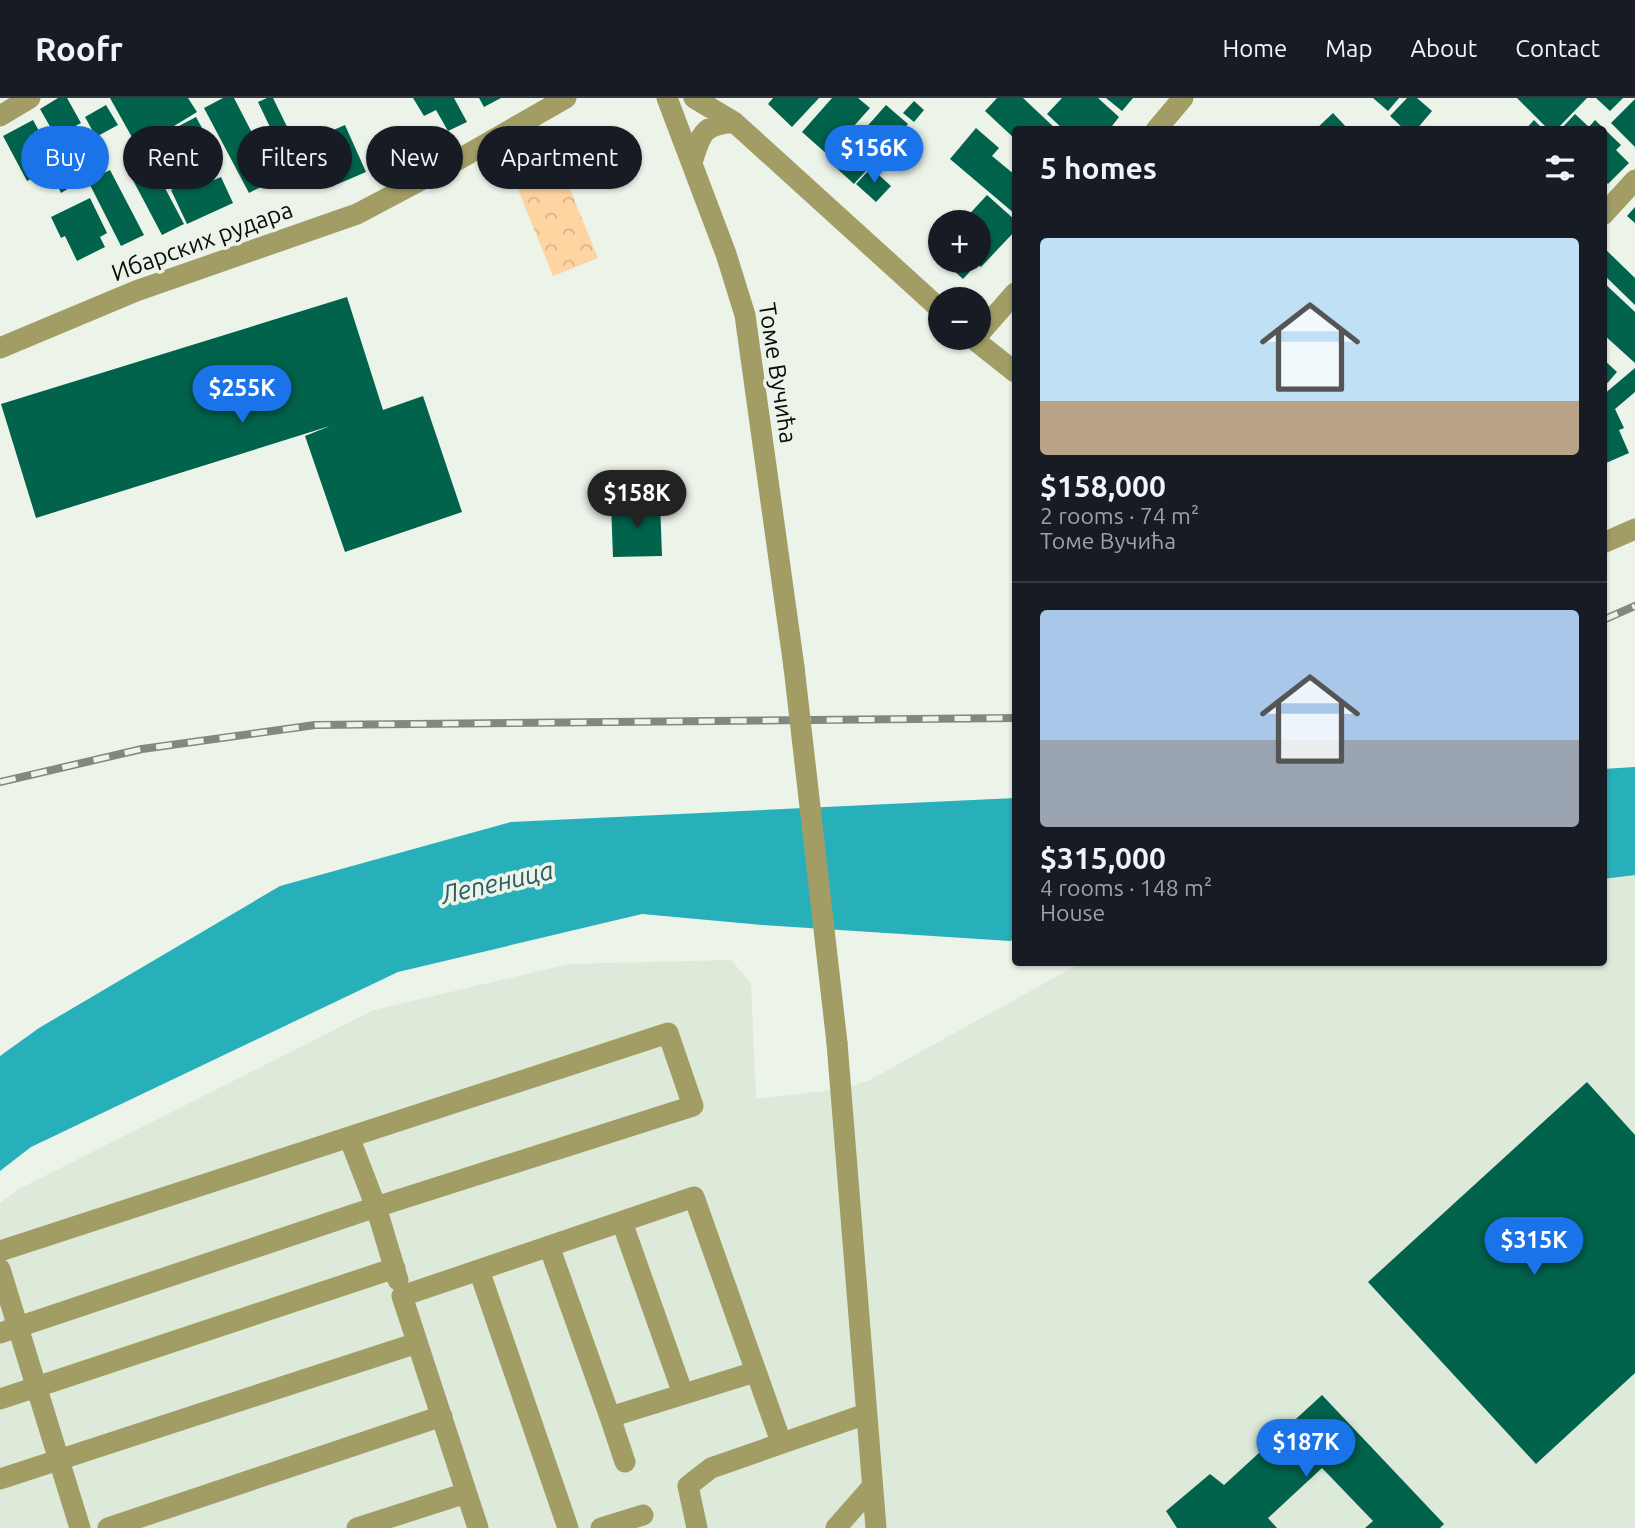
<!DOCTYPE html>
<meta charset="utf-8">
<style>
:root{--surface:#171b24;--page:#242831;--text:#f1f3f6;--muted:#9ea1a6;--line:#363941;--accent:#1a73e8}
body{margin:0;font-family:Ubuntu,sans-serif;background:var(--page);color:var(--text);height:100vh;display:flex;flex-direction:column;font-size:26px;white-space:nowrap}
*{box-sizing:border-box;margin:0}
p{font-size:23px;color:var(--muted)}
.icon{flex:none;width:38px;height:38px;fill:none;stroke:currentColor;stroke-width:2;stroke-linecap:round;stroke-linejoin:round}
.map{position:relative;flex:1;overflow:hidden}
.drawer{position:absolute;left:1012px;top:28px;width:595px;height:840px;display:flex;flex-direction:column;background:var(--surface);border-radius:7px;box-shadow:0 2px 5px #0004}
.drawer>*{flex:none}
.hud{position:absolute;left:21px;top:28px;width:665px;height:63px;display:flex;gap:14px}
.buttons{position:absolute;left:928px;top:112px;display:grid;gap:14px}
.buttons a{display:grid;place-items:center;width:63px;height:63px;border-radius:50%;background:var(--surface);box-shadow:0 2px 5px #0004;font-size:35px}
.price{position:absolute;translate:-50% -60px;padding:0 16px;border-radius:24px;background:var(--accent);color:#fff;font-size:23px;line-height:46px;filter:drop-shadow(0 2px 4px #0008)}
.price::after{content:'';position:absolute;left:50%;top:42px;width:21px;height:16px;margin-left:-10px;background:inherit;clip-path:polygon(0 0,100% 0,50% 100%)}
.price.active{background:#222;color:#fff}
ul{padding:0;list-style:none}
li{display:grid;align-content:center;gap:14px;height:371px;padding:0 28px}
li+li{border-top:2px solid var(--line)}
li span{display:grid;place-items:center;height:217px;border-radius:7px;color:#555}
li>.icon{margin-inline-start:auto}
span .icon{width:126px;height:126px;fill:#fffc;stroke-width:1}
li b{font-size:30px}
h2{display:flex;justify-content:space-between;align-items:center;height:84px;padding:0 28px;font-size:30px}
.tag{padding:0 24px;border-radius:32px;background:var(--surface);box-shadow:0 2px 5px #0004;font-size:24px;line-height:63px}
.tag.active{background:var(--accent);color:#fff}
header{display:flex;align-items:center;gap:42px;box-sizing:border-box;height:98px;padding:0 35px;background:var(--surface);border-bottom:2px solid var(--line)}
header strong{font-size:33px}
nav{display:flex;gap:38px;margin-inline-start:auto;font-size:24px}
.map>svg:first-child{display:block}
</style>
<header>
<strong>Roofr</strong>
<nav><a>Home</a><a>Map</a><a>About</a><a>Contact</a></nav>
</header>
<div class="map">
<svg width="1635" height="1430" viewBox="0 0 1635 1430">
<defs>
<pattern id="park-crowns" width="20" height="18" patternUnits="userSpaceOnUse" patternTransform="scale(1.75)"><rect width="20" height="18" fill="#fed4a1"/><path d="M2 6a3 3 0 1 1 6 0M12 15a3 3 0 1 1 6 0" fill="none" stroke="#d8b589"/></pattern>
</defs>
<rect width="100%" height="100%" fill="#ecf3e9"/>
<path fill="#ddead9" d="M1635 740V1430H0V1105L19 1091 374 912 569 866 731 862 751 885 756 1001 842 991 868 983 1081 865 1603 864V745Z"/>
<path fill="url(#park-crowns)" d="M561 69 598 160 553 178 516 87Z"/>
<path fill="#28b0ba" d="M1635 669V777L1603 781V671Z
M1015 700V841L1010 843 762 827 642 816 398 874 31 1049 0 1073V958L39 930 280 788 511 724Z"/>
<path fill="#02634c" d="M58 0H67L81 25 56 39 40 11Z
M110 0H188L197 14 138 50Z
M223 0H234L276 81 249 95 204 10Z
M267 0H273L294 43 280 50 258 4Z
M413 0H454L467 24 448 33 436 12 424 18Z
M479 0H501L484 9Z
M773 0H819L792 29 768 6Z
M832 0H858L870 10 828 57 802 34Z
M997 0H1023L1057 32H1015V41L985 13Z
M1062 0H1098L1119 19 1109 32H1064L1047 16Z
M1106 0H1133L1122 13Z
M1373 0H1399L1388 13Z
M1407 0H1417L1432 13 1416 32H1405L1390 18Z
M1517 0H1587L1556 32H1549Z
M1596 0H1623L1610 13Z
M1635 1V49L1611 25Z
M914 3 924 12 914 24 903 15Z
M106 7 118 27 96 39 85 19Z
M886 7 908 26 854 86 833 67Z
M1333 15 1349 32H1315Z
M1575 16 1589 29 1595 22 1621 47 1616 52 1629 65 1608 86 1603 81V32H1560Z
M196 19 218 59 180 79 158 39Z
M33 22 55 62 46 67 48 72 27 83 3 38Z
M1534 22 1544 32H1525Z
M345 27 366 74 338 86 317 39Z
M83 29 104 66 76 81 55 44Z
M976 30 999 50 992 58 1015 77V116L950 61Z
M148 58 184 126 162 137 126 69Z
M871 70 891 88 876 104 856 86Z
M110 72 144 137 121 148 88 83Z
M65 76 71 89 61 95 55 82Z
M221 79 233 105 187 126 171 92 191 83 195 90Z
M987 97 1015 122V133L981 169 977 166 963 181 943 163H978V124H962Z
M90 100 107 135 100 139 105 149 77 163 65 138 61 140 51 119Z
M1635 109V125L1627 118Z
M1603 149 1635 180V207L1603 176Z
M1603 184 1635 214V265L1603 236Z
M347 199 383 312 423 298 462 414 345 454 305 338 330 328 36 420 1 306Z
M1603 261 1617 274 1603 290Z
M1635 270V294L1615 311 1624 330 1619 332 1629 355 1606 365 1603 357V297Z
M660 404 662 458 613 459 611 406Z
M1587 984 1635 1037V1275L1536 1366 1368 1184Z
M1322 1297 1444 1426 1440 1430H1365L1373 1423 1322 1370 1268 1420 1277 1430H1177L1166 1413 1210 1376 1224 1387Z"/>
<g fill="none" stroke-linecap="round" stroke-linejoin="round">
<path stroke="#a19d65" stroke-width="21" d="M667 0 726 156 745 217 794 569
M694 0 734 24 940 211
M0 18 30 0
M1156 32 1183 0
M692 65C701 36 702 27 734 24
M1603 117 1635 82
M978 237 1015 195
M972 240 1015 274
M0 250 136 193 357 116 442 71 566 0
M1603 445 1635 431
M837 945 876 1430
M349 1039 376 1109 398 1182
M622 1124 683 1296
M549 1148 610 1319 755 1274
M0 1153 668 935 693 1008 376 1109 0 1235
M0 1171 80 1430
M479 1172 568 1430
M0 1301 395 1170
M610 1319 625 1364
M0 1381 417 1245
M108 1430 442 1318
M357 1430 466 1395
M478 1430 402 1198 694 1099 781 1344
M601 1430 643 1417
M697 1430 688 1388 711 1370 866 1316
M836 1430 872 1389"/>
<g stroke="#828780" stroke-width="8">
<path id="rail" d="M1603 522 1635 508
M0 684 142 651 315 627 1015 620"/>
</g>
<use href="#rail" stroke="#ecf3e9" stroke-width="5" stroke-dasharray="16" stroke-linecap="butt"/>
<path stroke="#a19d65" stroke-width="21" d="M794 569 837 945"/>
</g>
<g text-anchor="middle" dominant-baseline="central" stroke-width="7" stroke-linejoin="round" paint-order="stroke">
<g font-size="24" fill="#0a0c09" stroke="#ecf3e9">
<text transform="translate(202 143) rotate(-20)">Ибарских рудара</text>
<text transform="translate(778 275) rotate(81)">Томе Вучића</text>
</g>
<g font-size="26" font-style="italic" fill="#2b5f63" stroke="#ecf3e9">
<text transform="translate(497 784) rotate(-13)">Лепеница</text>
</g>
</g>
</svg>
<div class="buttons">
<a>+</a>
<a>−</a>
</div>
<b class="price" style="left:874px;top:87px">$156K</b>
<b class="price" style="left:242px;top:327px">$255K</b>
<b class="price active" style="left:637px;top:432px">$158K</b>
<b class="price" style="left:1534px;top:1179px">$315K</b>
<b class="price" style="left:1306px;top:1381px">$187K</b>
<div class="hud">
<a class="tag active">Buy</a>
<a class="tag">Rent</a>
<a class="tag">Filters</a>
<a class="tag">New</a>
<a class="tag">Apartment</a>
</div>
<section class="drawer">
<h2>5 homes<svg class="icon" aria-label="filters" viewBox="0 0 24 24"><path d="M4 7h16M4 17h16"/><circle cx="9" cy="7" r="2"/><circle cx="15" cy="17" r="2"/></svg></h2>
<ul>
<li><span style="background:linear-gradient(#bfe0f5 75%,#b9a48a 0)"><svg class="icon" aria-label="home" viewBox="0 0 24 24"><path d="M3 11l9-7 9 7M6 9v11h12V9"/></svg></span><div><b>$158,000</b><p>2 rooms · 74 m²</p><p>Томе Вучића</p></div></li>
<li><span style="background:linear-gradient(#a9c7e8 60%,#9aa5b1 0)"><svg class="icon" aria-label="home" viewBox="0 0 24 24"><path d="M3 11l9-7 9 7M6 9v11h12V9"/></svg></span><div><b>$315,000</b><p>4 rooms · 148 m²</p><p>House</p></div></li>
</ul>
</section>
</div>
